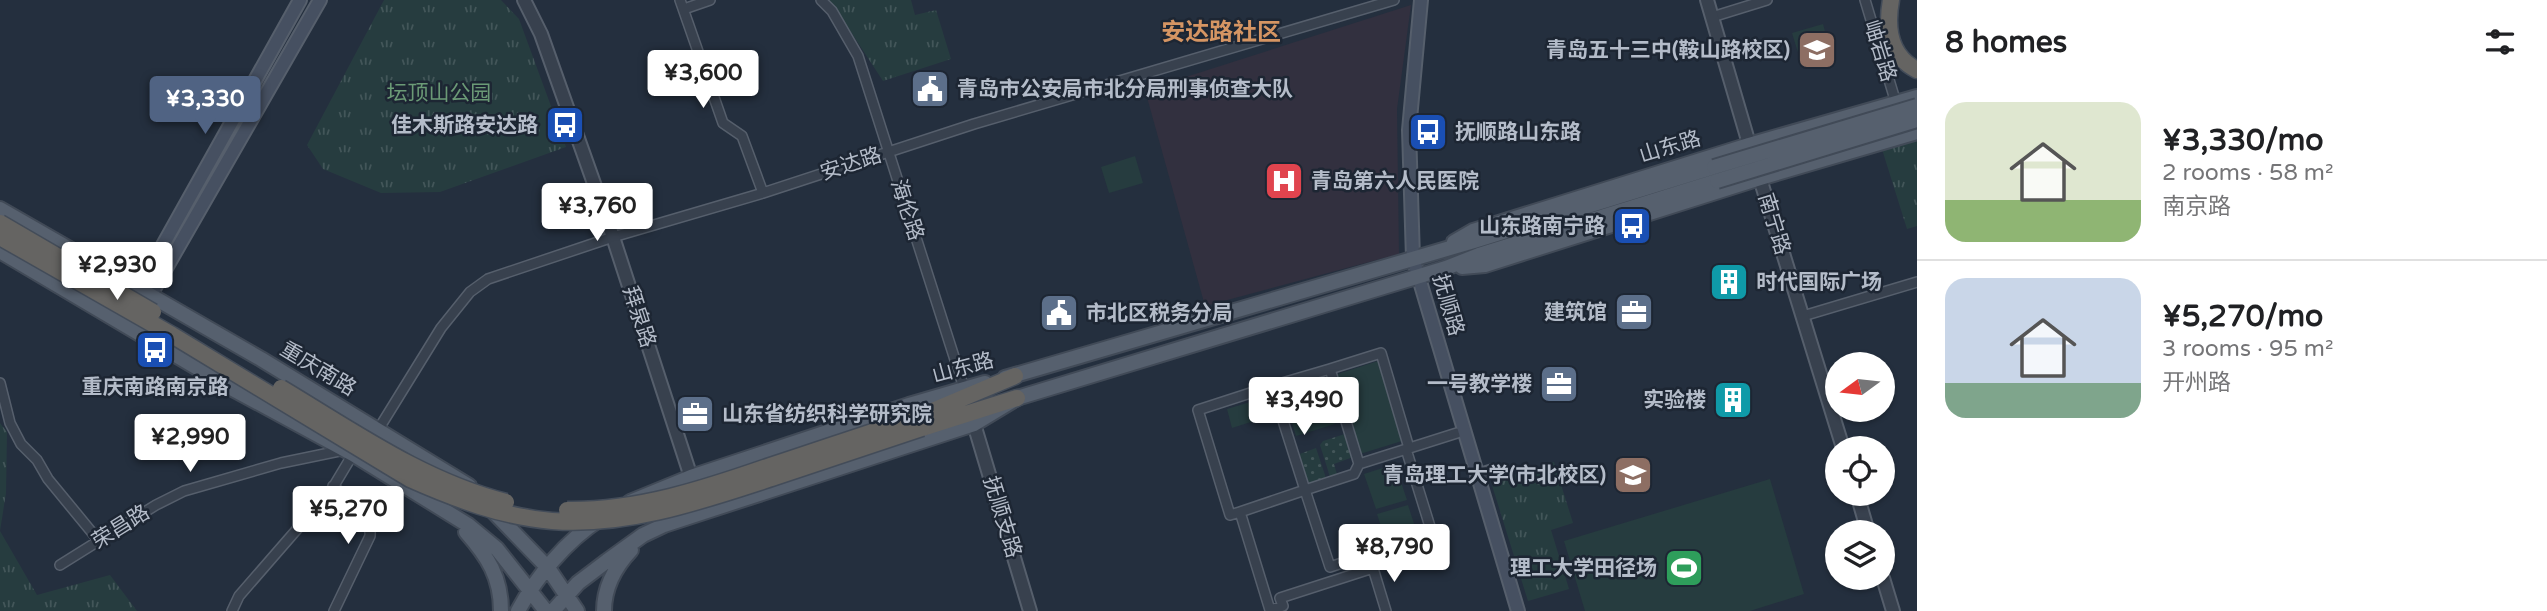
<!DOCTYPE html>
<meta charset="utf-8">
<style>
:root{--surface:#fff;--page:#f6f6f6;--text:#202124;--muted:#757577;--line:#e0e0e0;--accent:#506383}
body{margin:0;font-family:"Varela Round","Noto Sans SC",sans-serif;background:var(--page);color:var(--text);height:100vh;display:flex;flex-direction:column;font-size:26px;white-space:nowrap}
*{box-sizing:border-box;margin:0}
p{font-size:23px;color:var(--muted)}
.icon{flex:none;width:38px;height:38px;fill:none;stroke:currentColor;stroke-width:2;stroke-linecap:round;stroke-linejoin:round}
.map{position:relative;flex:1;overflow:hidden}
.details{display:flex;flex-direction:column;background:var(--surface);width:630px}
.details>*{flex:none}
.needle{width:46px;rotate:255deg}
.fabs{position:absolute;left:1825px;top:352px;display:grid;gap:14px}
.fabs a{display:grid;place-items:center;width:70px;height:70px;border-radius:50%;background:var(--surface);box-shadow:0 2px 5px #0004;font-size:35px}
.price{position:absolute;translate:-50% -60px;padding:0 16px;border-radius:7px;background:#fff;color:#222;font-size:23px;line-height:46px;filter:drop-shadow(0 2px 4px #0008)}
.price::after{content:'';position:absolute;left:50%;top:42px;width:21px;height:16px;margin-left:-10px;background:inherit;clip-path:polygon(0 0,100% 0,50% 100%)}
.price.on{background:var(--accent);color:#fff}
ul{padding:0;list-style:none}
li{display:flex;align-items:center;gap:21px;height:175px;padding:0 28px}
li+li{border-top:2px solid var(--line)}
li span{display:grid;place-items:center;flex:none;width:196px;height:140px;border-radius:21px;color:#555}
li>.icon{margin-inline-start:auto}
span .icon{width:84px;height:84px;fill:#fffc;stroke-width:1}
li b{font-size:30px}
h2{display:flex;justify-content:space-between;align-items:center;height:84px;padding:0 28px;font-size:30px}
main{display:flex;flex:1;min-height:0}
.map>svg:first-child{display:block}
</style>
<main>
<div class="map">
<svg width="1917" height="611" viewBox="0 0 1917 611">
<defs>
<pattern id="grass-dots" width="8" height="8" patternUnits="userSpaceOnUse" patternTransform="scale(1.75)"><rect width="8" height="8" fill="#263c3f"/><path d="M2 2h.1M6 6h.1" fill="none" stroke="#435659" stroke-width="1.8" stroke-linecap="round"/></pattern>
<pattern id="park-tufts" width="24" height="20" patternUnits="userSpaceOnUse" patternTransform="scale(1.75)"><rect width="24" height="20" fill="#263c3f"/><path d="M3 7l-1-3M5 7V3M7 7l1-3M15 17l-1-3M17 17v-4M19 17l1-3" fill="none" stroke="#435659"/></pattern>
</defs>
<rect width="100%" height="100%" fill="#242f3e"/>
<path fill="#32303f" d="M1411 5 1397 109 1399 254 1205 306 1145 90Z"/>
<path fill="url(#grass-dots)" d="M1345 434 1353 457 1334 464 1338 478 1331 480 1320 445 1323 441Z
M1316 448 1327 481 1307 488 1297 455Z"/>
<path fill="url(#park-tufts)" d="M384 0H501L519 19 566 147 440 192 381 193 323 169 307 145Z
M826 0H911L915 15 936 10 951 59 883 81 845 23Z
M1917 136V226L1907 229 1881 146Z
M0 423 7 432 6 493 0 531Z
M1554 462 1573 523 1551 530 1569 589 1528 601 1491 482Z
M0 531 37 595 110 575 137 611H0Z"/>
<path fill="#263c3f" d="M1823 24 1830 50 1800 59 1792 33Z
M1135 156 1143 183 1109 193 1101 167Z
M1378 361 1402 441 1360 454 1335 375Z
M1323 381 1335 424 1296 436 1283 393Z
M1267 397 1273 415 1232 428 1227 409Z
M1395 464 1407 500 1376 509 1364 474Z
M1770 479 1804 594 1750 611H1585L1564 541Z
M1408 505 1421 545 1390 555 1377 514Z"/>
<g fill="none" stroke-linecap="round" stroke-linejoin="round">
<g stroke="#565f6c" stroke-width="12">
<path id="minor" d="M680 0 723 123 742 136 763 193
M821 0 832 11 858 56 964 388
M1865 0 1896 103
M684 9 710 0
M1712 17 1767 0
M1803 316 1917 282
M1330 369 1381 353 1409 448
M0 383 10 423 21 444 37 460 48 479 99 541
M1272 386 1198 410 1230 515 1240 512 1270 610 1283 606 1280 598 1373 568
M378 430 441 328 470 292 488 279 613 237 763 193 974 124 1394 0
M1359 464 1330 369 1272 386 1305 490 1354 474 1359 464 1457 433
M333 486C349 500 372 513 370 536L334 611
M1240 512 1305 490 1330 567 1369 554 1372 565 1436 546 1406 449
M60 565 156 505 184 491 281 463 344 450
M1372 565 1386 611
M232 611 239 596 332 489 353 454"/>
</g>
<g stroke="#565f6c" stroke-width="16">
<path id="tertiary" d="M524 0 541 34 613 237 691 477
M1707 0 1752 154
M1758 172 1843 448
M974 424 1030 611
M1477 476 1493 471
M1857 494 1868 532
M1883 578 1893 611"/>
</g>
<g stroke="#565f6c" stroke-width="16">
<path id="secondary" d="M1421 0 1409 130 1413 258 1518 611
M136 298 139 288 300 0
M146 303 320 0"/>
</g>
<g stroke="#414a57" stroke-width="18">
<path id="primary" d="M0 209 261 359 469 486
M1454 242 1473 231 1749 145 1917 97
M0 251 233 389 353 454 468 525 497 549 546 611
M1462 267 1485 265 1760 178 1917 132
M1005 378 1474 241 1714 167
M630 502 691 477 909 405 985 383
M490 508 548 568 577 611
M466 532C488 557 501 577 501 611
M518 611C536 577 567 540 600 519
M553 611 578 583 607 561 643 535 664 525 974 424 1017 398 1446 268 1479 255 1717 181
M604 611C604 587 615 567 631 550"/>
</g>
<g stroke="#434c59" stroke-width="19">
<path id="trunk" d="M1891 0C1886 27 1889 56 1917 70
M918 417 1015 376
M922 428 1017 398"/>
</g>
<use href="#minor" stroke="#38414e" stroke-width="9"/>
<use href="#tertiary" stroke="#38414e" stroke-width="12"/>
<use href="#secondary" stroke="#465061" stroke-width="12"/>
<use href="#primary" stroke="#56606e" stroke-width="14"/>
<use href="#trunk" stroke="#656462" stroke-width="16"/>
<g stroke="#414a57" stroke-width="18" stroke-linecap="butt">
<path id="primary-bridge" d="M1714 167 1917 106
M1717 181 1917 120"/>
</g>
<g stroke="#434c59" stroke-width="19" stroke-linecap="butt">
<path id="trunk-bridge" d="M0 223 153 312
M0 237 172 335 410 479C455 499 503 517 552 521 629 527 704 500 775 477 824 461 873 444 922 428
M281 388C353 431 423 481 506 502
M567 510C637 511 704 489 770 466 819 450 868 433 918 417"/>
</g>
<use href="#primary-bridge" stroke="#56606e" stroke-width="14"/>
<use href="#trunk-bridge" stroke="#656462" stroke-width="16"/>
</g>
<defs>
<g id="school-square" transform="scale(2.0125)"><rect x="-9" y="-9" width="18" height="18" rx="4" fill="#8d6e63" stroke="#1d2633"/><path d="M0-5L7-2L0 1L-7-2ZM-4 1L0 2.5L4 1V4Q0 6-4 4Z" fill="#fff"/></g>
<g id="civic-square" transform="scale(2.0125)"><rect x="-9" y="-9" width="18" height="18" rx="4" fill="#5c6f8a" stroke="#1d2633"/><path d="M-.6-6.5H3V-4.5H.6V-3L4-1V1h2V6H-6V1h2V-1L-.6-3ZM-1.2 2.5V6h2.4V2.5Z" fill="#fff"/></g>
<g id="bus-square" transform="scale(2.0125)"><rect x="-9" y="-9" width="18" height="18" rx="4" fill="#1a4fb4" stroke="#1d2633"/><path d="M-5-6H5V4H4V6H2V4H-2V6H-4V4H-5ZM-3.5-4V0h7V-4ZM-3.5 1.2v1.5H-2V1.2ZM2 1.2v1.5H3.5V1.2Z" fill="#fff"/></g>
<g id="hospital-square" transform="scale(2.0125)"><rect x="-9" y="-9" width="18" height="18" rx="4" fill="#e0444e" stroke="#1d2633"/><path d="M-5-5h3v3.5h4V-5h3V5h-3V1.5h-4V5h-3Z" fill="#fff"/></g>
<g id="building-square" transform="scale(2.0125)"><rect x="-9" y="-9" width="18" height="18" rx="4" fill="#0f9aa8" stroke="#1d2633"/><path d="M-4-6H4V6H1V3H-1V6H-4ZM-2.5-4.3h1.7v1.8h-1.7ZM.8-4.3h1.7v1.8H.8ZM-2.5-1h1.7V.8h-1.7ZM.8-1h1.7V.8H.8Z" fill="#fff"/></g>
<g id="office-square" transform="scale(2.0125)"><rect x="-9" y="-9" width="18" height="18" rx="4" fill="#5c6f8a" stroke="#1d2633"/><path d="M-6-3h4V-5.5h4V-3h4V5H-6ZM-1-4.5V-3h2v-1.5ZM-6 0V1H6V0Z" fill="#fff"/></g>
<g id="university-square" transform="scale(2.0125)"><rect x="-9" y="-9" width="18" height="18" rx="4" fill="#8d6e63" stroke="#1d2633"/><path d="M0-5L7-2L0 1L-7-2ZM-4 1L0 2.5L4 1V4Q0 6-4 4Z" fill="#fff"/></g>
<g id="stadium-square" transform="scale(2.0125)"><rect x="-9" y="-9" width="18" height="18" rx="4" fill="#2e9e5b" stroke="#1d2633"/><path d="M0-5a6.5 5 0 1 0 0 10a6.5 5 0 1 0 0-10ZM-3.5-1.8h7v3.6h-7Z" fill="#fff"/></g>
</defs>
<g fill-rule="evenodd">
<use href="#school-square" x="1817" y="50"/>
<use href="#civic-square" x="930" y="89"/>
<use href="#bus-square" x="565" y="125"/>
<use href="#bus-square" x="1428" y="132"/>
<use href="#hospital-square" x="1284" y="181"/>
<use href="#bus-square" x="1632" y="226"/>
<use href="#building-square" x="1729" y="282"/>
<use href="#office-square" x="1634" y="312"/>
<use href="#civic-square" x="1059" y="313"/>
<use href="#bus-square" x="155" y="350"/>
<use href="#office-square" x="1559" y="384"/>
<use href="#building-square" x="1733" y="400"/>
<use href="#office-square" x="695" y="414"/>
<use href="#university-square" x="1633" y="475"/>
<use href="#stadium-square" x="1684" y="568"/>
</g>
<g text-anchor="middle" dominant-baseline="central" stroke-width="5" stroke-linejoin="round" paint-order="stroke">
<g font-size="21" font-weight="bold" fill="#b4bcc9" stroke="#1d2633" text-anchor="end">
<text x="1790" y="50">青岛五十三中(鞍山路校区)</text>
<text x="957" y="89" text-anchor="start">青岛市公安局市北分局刑事侦查大队</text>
<text x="538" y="125">佳木斯路安达路</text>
<text x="1455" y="132" text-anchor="start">抚顺路山东路</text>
<text x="1311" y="181" text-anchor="start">青岛第六人民医院</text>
<text x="1605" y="226">山东路南宁路</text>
<text x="1756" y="282" text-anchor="start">时代国际广场</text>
<text x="1607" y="312">建筑馆</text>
<text x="1086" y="313" text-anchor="start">市北区税务分局</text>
<text x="1532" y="384">一号教学楼</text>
<text x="155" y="387" text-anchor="middle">重庆南路南京路</text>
<text x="1706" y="400">实验楼</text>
<text x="722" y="414" text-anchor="start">山东省纺织科学研究院</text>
<text x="1606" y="475">青岛理工大学(市北校区)</text>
<text x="1657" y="568">理工大学田径场</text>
</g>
<g font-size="21" fill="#b4bcc9" stroke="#1d2633">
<text transform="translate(1880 51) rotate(73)">岫岩路</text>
<text transform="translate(1670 147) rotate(-17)">山东路</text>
<text transform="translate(851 164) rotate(-18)">安达路</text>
<text transform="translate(907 210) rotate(72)">海伦路</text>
<text transform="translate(1774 224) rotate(73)">南宁路</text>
<text transform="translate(1448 305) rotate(74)">抚顺路</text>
<text transform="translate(639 317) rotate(72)">拜泉路</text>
<text transform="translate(963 368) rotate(-15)">山东路</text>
<text transform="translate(318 369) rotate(31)">重庆南路</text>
<text transform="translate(1002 517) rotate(73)">抚顺支路</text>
<text transform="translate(121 527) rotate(-32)">荣昌路</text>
</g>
<g font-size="21" fill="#6b9a76" stroke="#1d2633">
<text x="439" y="93">坛顶山公园</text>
</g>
<g font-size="24" font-weight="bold" fill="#d59563" stroke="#1d2633">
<text x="1221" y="32">安达路社区</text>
</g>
</g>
</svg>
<div class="fabs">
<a><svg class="needle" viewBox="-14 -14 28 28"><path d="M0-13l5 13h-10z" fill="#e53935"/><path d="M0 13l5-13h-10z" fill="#757577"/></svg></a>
<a><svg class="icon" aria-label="locate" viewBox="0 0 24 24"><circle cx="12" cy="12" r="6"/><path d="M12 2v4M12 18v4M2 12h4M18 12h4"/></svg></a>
<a><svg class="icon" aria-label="layers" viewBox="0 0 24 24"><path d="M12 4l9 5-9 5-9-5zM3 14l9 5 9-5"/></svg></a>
</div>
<b class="price" style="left:703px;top:110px">¥3,600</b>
<b class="price on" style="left:205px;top:136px">¥3,330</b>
<b class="price" style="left:597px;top:243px">¥3,760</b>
<b class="price" style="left:117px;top:302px">¥2,930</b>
<b class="price" style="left:1304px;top:437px">¥3,490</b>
<b class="price" style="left:190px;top:474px">¥2,990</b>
<b class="price" style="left:348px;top:546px">¥5,270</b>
<b class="price" style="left:1394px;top:584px">¥8,790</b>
</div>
<section class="details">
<h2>8 homes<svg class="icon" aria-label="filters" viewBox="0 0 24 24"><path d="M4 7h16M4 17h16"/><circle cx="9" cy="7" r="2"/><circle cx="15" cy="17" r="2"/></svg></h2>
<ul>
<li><span style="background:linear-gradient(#dfe7d0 70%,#8fb573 0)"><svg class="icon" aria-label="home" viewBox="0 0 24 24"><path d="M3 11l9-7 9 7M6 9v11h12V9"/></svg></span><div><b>¥3,330/mo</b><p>2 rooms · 58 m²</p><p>南京路</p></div></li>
<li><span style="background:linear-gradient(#c9d6e8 75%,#7fa58c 0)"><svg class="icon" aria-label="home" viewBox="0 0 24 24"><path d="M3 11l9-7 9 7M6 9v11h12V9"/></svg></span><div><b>¥5,270/mo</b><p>3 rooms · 95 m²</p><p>开州路</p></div></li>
</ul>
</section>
</main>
